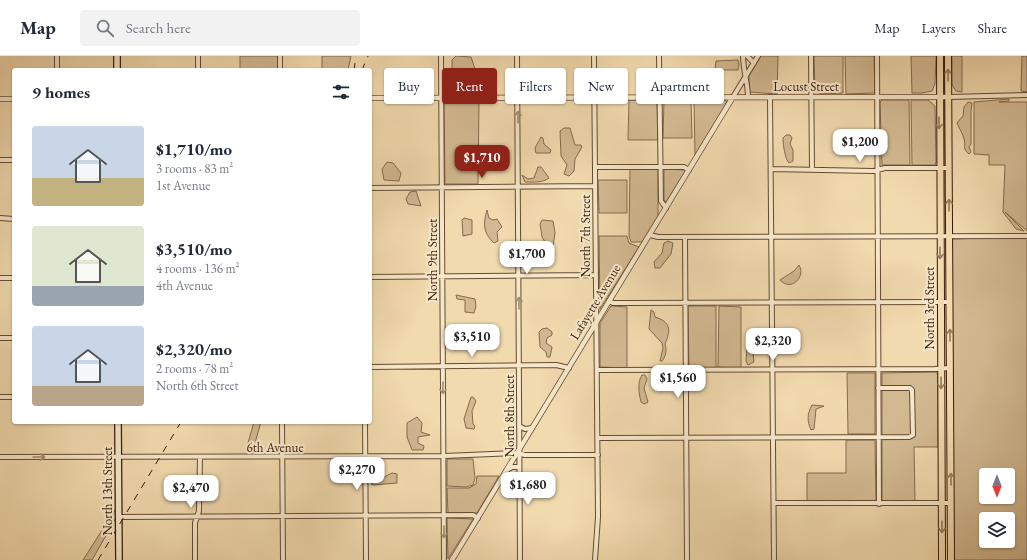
<!DOCTYPE html>
<meta charset="utf-8">
<style>
:root{--surface:#fff;--page:#f2f2f3;--text:#1f2937;--muted:#747a83;--line:#e0e1e3;--accent:#8f2418}
body{margin:0;font-family:"EB Garamond",serif;background:var(--page);color:var(--text);height:100vh;display:flex;flex-direction:column;font-size:15px;white-space:nowrap}
*{box-sizing:border-box;margin:0}
p{font-size:13px;color:var(--muted)}
.icon{flex:none;width:22px;height:22px;fill:none;stroke:currentColor;stroke-width:2;stroke-linecap:round;stroke-linejoin:round}
.map{position:relative;flex:1;overflow:hidden}
.sheet{position:absolute;left:12px;top:12px;width:360px;height:356px;display:flex;flex-direction:column;background:var(--surface);border-radius:4px;box-shadow:0 1px 3px #0004}
.sheet>*{flex:none}
.top-card{position:absolute;left:384px;top:12px;width:380px;height:36px;display:flex;gap:8px}
.needle{width:26px;rotate:180deg}
.fabs{position:absolute;left:979px;top:412px;display:grid;gap:8px}
.fabs a{display:grid;place-items:center;width:36px;height:36px;border-radius:4px;background:var(--surface);box-shadow:0 1px 3px #0004;font-size:20px}
.price{position:absolute;translate:-50% -34px;padding:0 9px;border-radius:8px;background:#fff;color:#222;font-size:13px;line-height:26px;filter:drop-shadow(0 1px 2px #0008)}
.price::after{content:'';position:absolute;left:50%;top:24px;width:12px;height:9px;margin-left:-6px;background:inherit;clip-path:polygon(0 0,100% 0,50% 100%)}
.price.on{background:var(--accent);color:#fff}
ul{padding:0;list-style:none}
li{display:flex;align-items:center;gap:12px;height:100px;padding:0 20px}
li span{display:grid;place-items:center;flex:none;width:112px;height:80px;border-radius:4px;color:#555}
li>.icon{margin-inline-start:auto}
span .icon{width:48px;height:48px;fill:#fffc;stroke-width:1}
li b{font-size:17px}
h2{display:flex;justify-content:space-between;align-items:center;height:48px;padding:0 20px;font-size:17px}
.tag{padding:0 14px;border-radius:4px;background:var(--surface);box-shadow:0 1px 3px #0004;font-size:14px;line-height:36px}
.tag.on{background:var(--accent);color:#fff}
header{display:flex;align-items:center;gap:24px;box-sizing:border-box;height:56px;padding:0 20px;background:var(--surface);border-bottom:1px solid var(--line)}
header strong{font-size:19px}
nav{display:flex;gap:22px;margin-inline-start:auto;font-size:14px}
.search{width:280px;height:36px;background:var(--page);display:flex;align-items:center;gap:10px;box-sizing:border-box;padding:0 14px;border-radius:4px;color:var(--muted);font-size:15px}
.map>svg:first-child{display:block}
</style>
<header>
<strong>Map</strong>
<div class="search"><svg class="icon" aria-label="search" viewBox="0 0 24 24"><circle cx="10" cy="10" r="6"/><path d="M15 15l6 6"/></svg>Search here</div>
<nav><a>Map</a><a>Layers</a><a>Share</a></nav>
</header>
<div class="map">
<svg width="1027" height="504" viewBox="0 0 1027 504">
<rect width="100%" height="100%" fill="#f1daae"/>
<filter id="stains"><feTurbulence type="fractalNoise" baseFrequency=".005" numOctaves="4"/><feColorMatrix values="0 0 0 0 .2 0 0 0 0 .09 0 0 0 0 .02 0 0 0 .5 -.17"/></filter>
<radialGradient id="worn" r=".72"><stop offset=".6" stop-color="#630" stop-opacity="0"/><stop offset="1" stop-color="#630" stop-opacity=".3"/></radialGradient>
<path fill="#d2b991" stroke="#856a4c" fill-rule="evenodd" d="M240 0H278V14H240Z
M322 0H351L348 14H322Z
M456 0 471 1 477 19 469 26H461L452 16V4Z
M761 0H778L777 38 749 36V20Z
M814 0H843V37L821 38 815 35Z
M845 0H874L875 37 846 38Z
M911 0H936L935 28 932 35 922 37H912Z
M952 0H962V36L956 35 952 29Z
M1022 0H1027V36L1021 35Z
M738 4 739 9 738 14H715L716 5Z
M1009 43V45L999 46H1027V175L1005 156 1024 175 1016 173 1003 156 1005 109H989V99L974 98V46Z
M447 44 479 45 478 128H445L444 46Z
M629 44 657 45 658 84H628Z
M664 44 691 45 692 82H663Z
M694 44H725L727 46 695 99Z
M882 44H909L910 109H882L880 46Z
M913 44H928L935 50 936 106 935 109H912L911 45Z
M968 46 972 47 971 55V88L969 91 971 96 969 98C962 93 966 90 964 83 963 78 959 72 957 67L963 60 964 51Z
M564 72H570L575 89H581L582 91 575 103 574 115 569 120 564 118 567 109 561 100 560 75Z
M786 79H790L792 82 790 88 793 94V105L789 107C785 103 783 89 783 82Z
M541 81 543 82 544 88 551 94 550 97H536L535 92Z
M387 106 393 107 401 117 399 125 384 124 382 113Z
M538 111H541L549 122C543 127 533 126 525 126L522 119 528 123 534 122Z
M656 112 658 113V160L642 186H631L629 180 630 113Z
M664 113 686 114 666 146 664 144Z
M598 124H627V157H599Z
M416 135 421 150 408 148 406 143 410 136Z
M487 154 489 162 493 164 497 163 502 171 497 176 498 185 494 187C483 177 483 168 487 154Z
M464 162 472 164V178L463 180 462 164Z
M542 164 553 165 555 177 553 191H548L542 181 540 168Z
M599 180H627L629 187 639 191 600 253Z
M1027 181V504H954L952 183ZM986 419H1008V441H986ZM986 463H1008V485H986Z
M668 185 673 187 671 198 660 212H655L654 206 662 197 664 187Z
M799 209C806 221 791 236 780 224L794 215Z
M456 239 475 243 476 250 474 257 465 256V244L457 243Z
M611 250 627 251V312L600 311V267Z
M690 250H716V312L689 311 688 251Z
M719 250 741 251V312L718 311Z
M651 254 654 256 655 261C671 266 671 274 665 288 667 294 666 300 662 305H660L663 292 662 287 649 273Z
M547 272 552 276V279L547 282 546 287 552 291 550 301H547L546 296 540 291 539 276 542 273Z
M748 280H757L759 284 752 287 754 306 748 309 746 305Z
M847 317H875V378H848Z
M882 317 936 316 938 319V391H914L915 446 882 445Z
M642 319H645L647 323 644 332 648 346 644 348 641 346C639 337 637 327 642 319Z
M669 323H677L679 327 677 332 656 330 655 325Z
M471 341H473L476 345 472 355 473 368 475 370 474 373 466 372 464 363Z
M812 349 824 350 816 353 814 373 811 374C807 365 807 358 812 349Z
M417 361 422 367 421 376 430 379 418 381V387L424 390 423 394H412L407 381V367Z
M254 366H261L253 394 250 395 246 394Z
M846 384H875L876 445 807 446V417H846Z
M448 403H473L475 422 473 429 466 431 447 430V404Z
M392 417 397 418V427L373 429 371 428Z
M477 420H499L477 457H448L447 432H469L476 428Z
M115 454 116 462 92 504H83Z
M448 462 473 463 448 503 447 463Z"/>
<g fill="none" stroke-linecap="round" stroke-linejoin="round">
<g stroke="#664a30" stroke-width="6">
<path id="minor" d="M198 0V14
M280 0V14
M441 0 444 504
M517 0 520 504
M594 0 598 461 595 504
M659 0 661 145 666 152
M743 0C743 14 748 27 748 41
M747 0 754 7
M811 0 812 114
M877 0 879 448
M57 14V0
M733 41 758 0
M770 41 774 504
M948 41 1027 39
M0 104H14
M595 111H684L689 114
M771 113 873 115 885 112H949
M370 132 595 130
M0 162 14 163
M650 179 658 181 1027 180
M685 181 687 504
M370 221 596 219
M0 222H14
M609 245 613 247H629L949 246
M0 282H14
M370 311 556 309 569 312
M597 314 935 313 950 312
M0 341H14
M282 366 283 504
M365 366 366 504
M519 370 525 373 532 372
M598 382 909 381 913 379 912 334 910 332H878
M0 401 444 400 518 397 525 399H598
M507 414 512 411H519
M774 447H951
M118 461 473 459 478 462
M195 504V467L199 455 200 401"/>
</g>
<g stroke="#664a30" stroke-width="6">
<path id="tertiary" d="M370 42 948 41
M0 43H14
M452 504 733 41"/>
</g>
<g stroke="#381a06" stroke-width="8">
<path id="secondary" d="M117 0V14
M118 366 119 504"/>
</g>
<g stroke="#381a06" stroke-width="8">
<path id="trunk" d="M940 0 942 504
M948 0 951 504"/>
</g>
<use href="#minor" stroke="#f6e7ca" stroke-width="4"/>
<use href="#tertiary" stroke="#f6e7ca" stroke-width="4.5"/>
<use href="#secondary" stroke="#f6e7ca" stroke-width="5.5"/>
<use href="#trunk" stroke="#f1daae" stroke-width="6"/>
<path stroke="#381a06" stroke-width="1" stroke-dasharray="7 7" stroke-linecap="butt" d="M354 14 356 0
M362 14 368 0
M98 504 181 366"/>
</g>
<defs><path id="oneway-shaft" d="M-6 0H5M1.5-3L5.5 0L1.5 3" fill="none" stroke-width="1.6" stroke-linecap="round" stroke-linejoin="round"/></defs>
<g stroke="#947a5a">
<use href="#oneway-shaft" transform="translate(948 19) rotate(-90)"/>
<use href="#oneway-shaft" transform="translate(939 67) rotate(90)"/>
<use href="#oneway-shaft" transform="translate(949 149) rotate(-90)"/>
<use href="#oneway-shaft" transform="translate(940 197) rotate(90)"/>
<use href="#oneway-shaft" transform="translate(950 279) rotate(-90)"/>
<use href="#oneway-shaft" transform="translate(941 327) rotate(90)"/>
<use href="#oneway-shaft" transform="translate(951 423) rotate(-90)"/>
<use href="#oneway-shaft" transform="translate(942 471) rotate(90)"/>
</g>
<g stroke="#a08b72">
<use href="#oneway-shaft" transform="translate(518 61) rotate(-90)"/>
<use href="#oneway-shaft" transform="translate(519 247) rotate(-90)"/>
<use href="#oneway-shaft" transform="translate(443 332) rotate(90)"/>
<use href="#oneway-shaft" transform="translate(39 401)"/>
<use href="#oneway-shaft" transform="translate(444 476) rotate(90)"/>
</g>
<g text-anchor="middle" dominant-baseline="central" stroke-width="4" stroke-linejoin="round" paint-order="stroke">
<g font-size="13" fill="#381a06" stroke="#f6e7ca">
<text x="806" y="30">Locust Street</text>
<text transform="translate(585 180) rotate(-90)">North 7th Street</text>
<text transform="translate(432 204) rotate(-90)">North 9th Street</text>
<text transform="translate(595 246) rotate(-59)">Lafayette Avenue</text>
<text transform="translate(929 252) rotate(-90)">North 3rd Street</text>
<text transform="translate(509 360) rotate(-90)">North 8th Street</text>
<text x="275" y="391">6th Avenue</text>
<text transform="translate(107 435) rotate(-90)">North 13th Street</text>
</g>
</g>
<rect width="100%" height="100%" filter="url(#stains)"/>
<rect width="100%" height="100%" fill="url(#worn)"/>
</svg>
<div class="fabs">
<a><svg class="needle" viewBox="-14 -14 28 28"><path d="M0-13l5 13h-10z" fill="#e53935"/><path d="M0 13l5-13h-10z" fill="#747a83"/></svg></a>
<a><svg class="icon" aria-label="layers" viewBox="0 0 24 24"><path d="M12 4l9 5-9 5-9-5zM3 14l9 5 9-5"/></svg></a>
</div>
<b class="price" style="left:860px;top:107px">$1,200</b>
<b class="price on" style="left:482px;top:123px">$1,710</b>
<b class="price" style="left:527px;top:219px">$1,700</b>
<b class="price" style="left:472px;top:302px">$3,510</b>
<b class="price" style="left:773px;top:306px">$2,320</b>
<b class="price" style="left:678px;top:343px">$1,560</b>
<b class="price" style="left:357px;top:435px">$2,270</b>
<b class="price" style="left:528px;top:450px">$1,680</b>
<b class="price" style="left:191px;top:453px">$2,470</b>
<div class="top-card">
<a class="tag">Buy</a>
<a class="tag on">Rent</a>
<a class="tag">Filters</a>
<a class="tag">New</a>
<a class="tag">Apartment</a>
</div>
<section class="sheet">
<h2>9 homes<svg class="icon" aria-label="filters" viewBox="0 0 24 24"><path d="M4 7h16M4 17h16"/><circle cx="9" cy="7" r="2"/><circle cx="15" cy="17" r="2"/></svg></h2>
<ul>
<li><span style="background:linear-gradient(#c9d6e8 65%,#c2b280 0)"><svg class="icon" aria-label="home" viewBox="0 0 24 24"><path d="M3 11l9-7 9 7M6 9v11h12V9"/></svg></span><div><b>$1,710/mo</b><p>3 rooms · 83 m²</p><p>1st Avenue</p></div></li>
<li><span style="background:linear-gradient(#dfe7d0 75%,#9aa5b1 0)"><svg class="icon" aria-label="home" viewBox="0 0 24 24"><path d="M3 11l9-7 9 7M6 9v11h12V9"/></svg></span><div><b>$3,510/mo</b><p>4 rooms · 136 m²</p><p>4th Avenue</p></div></li>
<li><span style="background:linear-gradient(#c9d6e8 75%,#b9a48a 0)"><svg class="icon" aria-label="home" viewBox="0 0 24 24"><path d="M3 11l9-7 9 7M6 9v11h12V9"/></svg></span><div><b>$2,320/mo</b><p>2 rooms · 78 m²</p><p>North 6th Street</p></div></li>
</ul>
</section>
</div>
